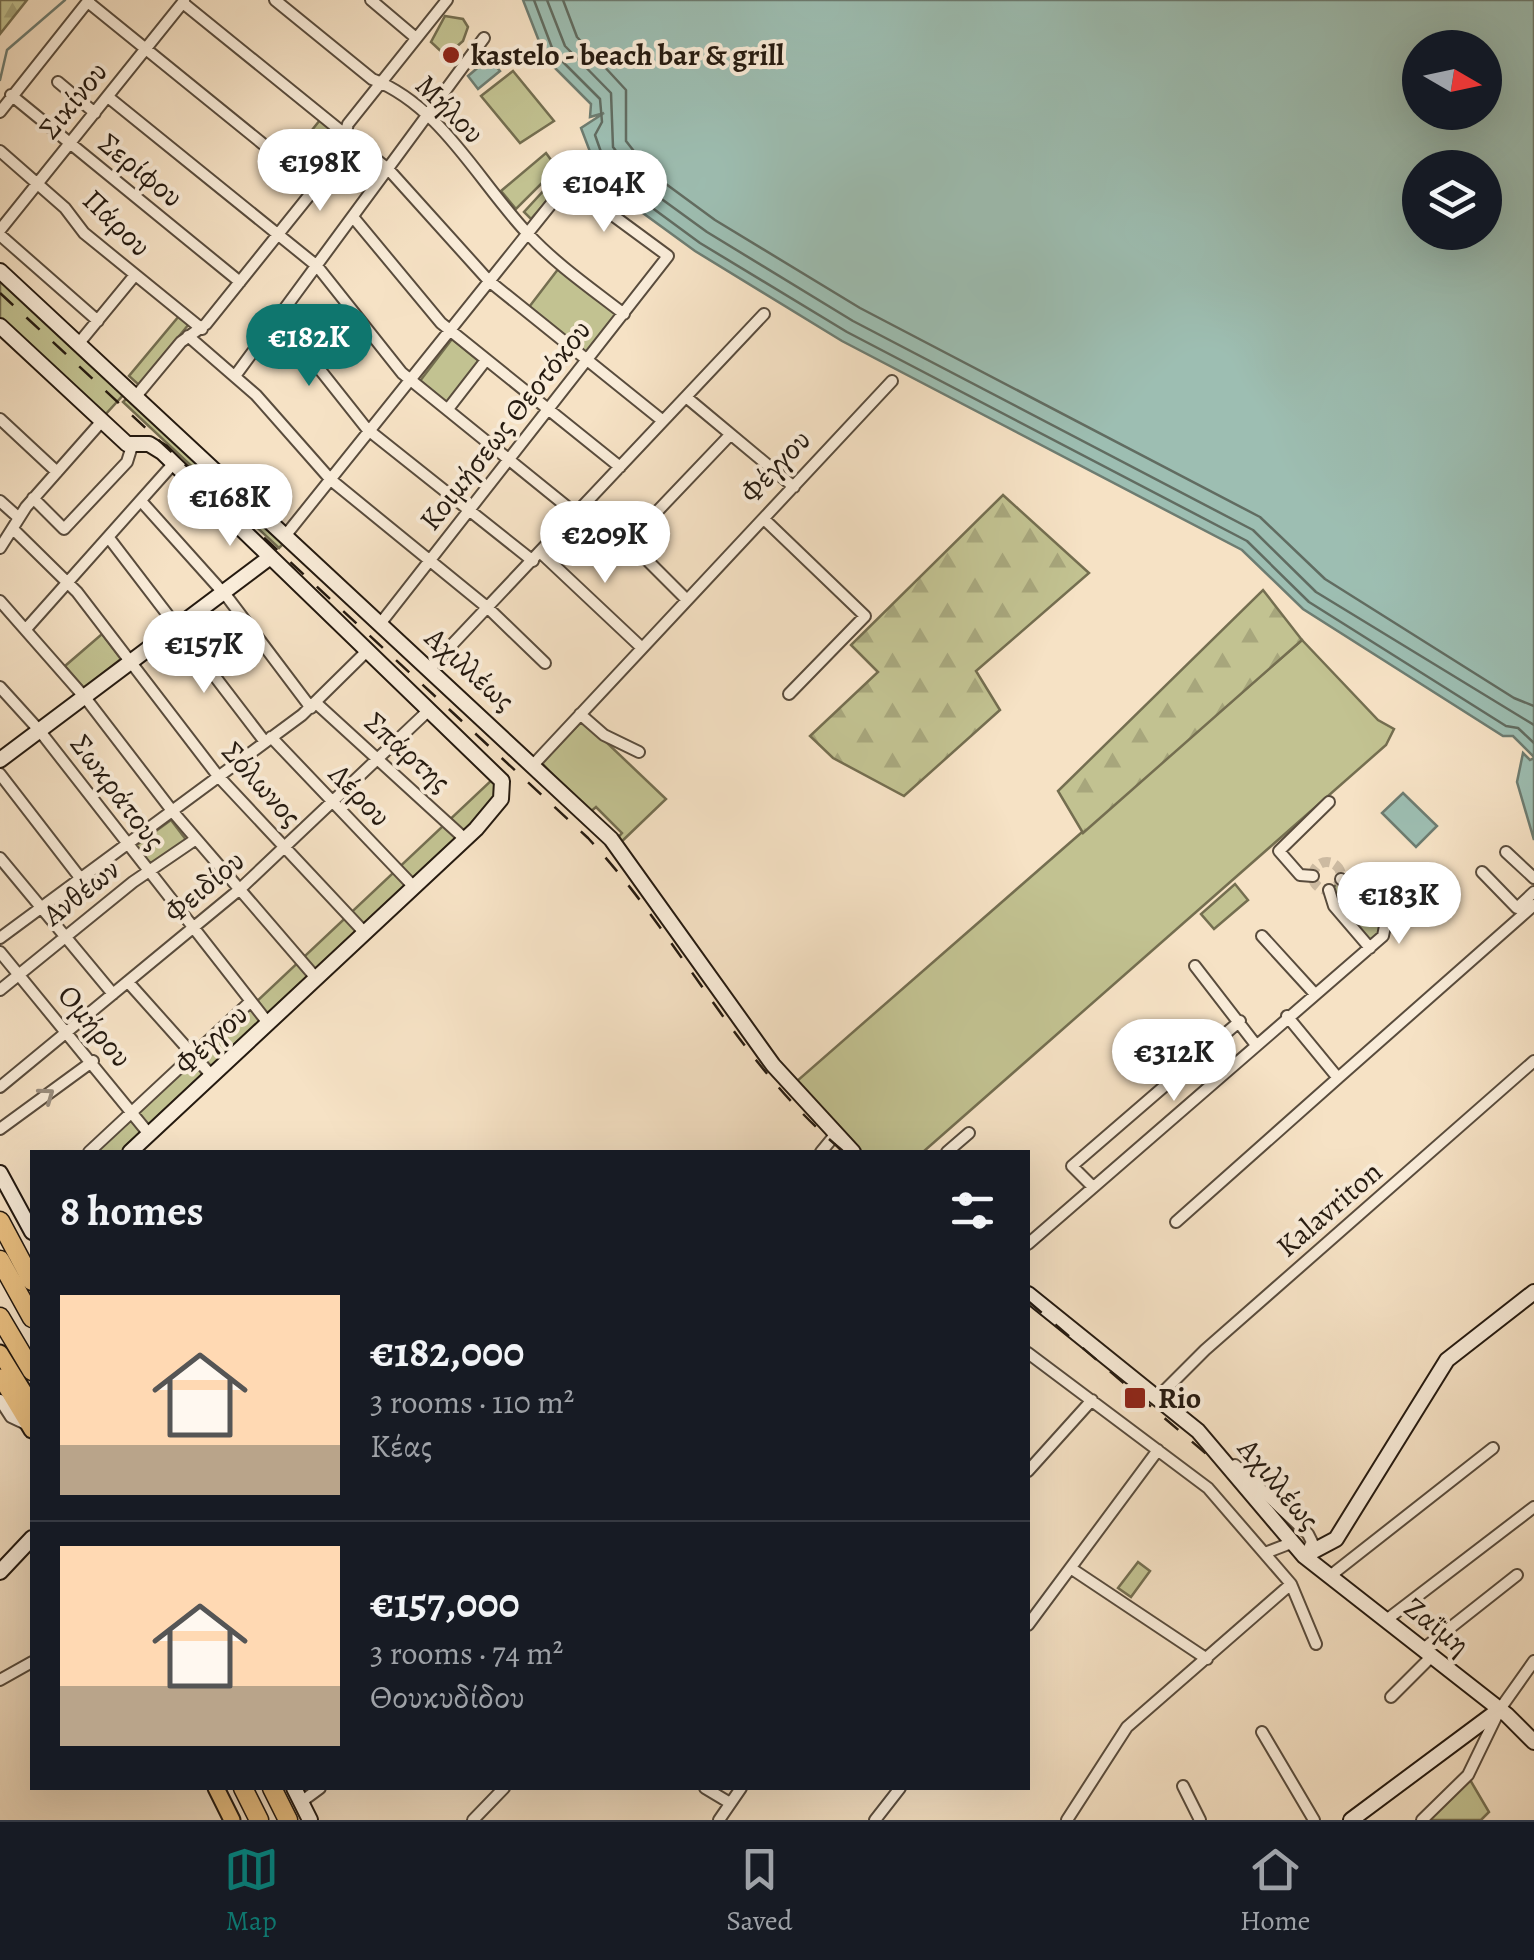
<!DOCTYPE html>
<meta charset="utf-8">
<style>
:root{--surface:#171b24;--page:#20242c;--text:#f1f3f6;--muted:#9ea1a6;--line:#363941;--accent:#0f766e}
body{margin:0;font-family:Alegreya,serif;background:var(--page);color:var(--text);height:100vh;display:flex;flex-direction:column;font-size:38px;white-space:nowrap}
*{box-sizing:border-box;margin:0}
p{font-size:32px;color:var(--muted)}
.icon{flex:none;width:55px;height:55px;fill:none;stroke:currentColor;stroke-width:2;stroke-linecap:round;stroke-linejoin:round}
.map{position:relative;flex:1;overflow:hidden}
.details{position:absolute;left:30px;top:1150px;width:1000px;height:640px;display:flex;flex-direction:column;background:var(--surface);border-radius:0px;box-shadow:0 10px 40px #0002}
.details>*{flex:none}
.needle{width:65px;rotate:99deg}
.tools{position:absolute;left:1402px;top:30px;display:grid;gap:20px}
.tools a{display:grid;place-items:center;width:100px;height:100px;border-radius:50%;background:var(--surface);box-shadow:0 10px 40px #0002;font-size:50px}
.price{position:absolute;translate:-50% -85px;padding:0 22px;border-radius:35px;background:#fff;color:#222;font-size:32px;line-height:65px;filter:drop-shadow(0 2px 5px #0008)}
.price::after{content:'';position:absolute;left:50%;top:60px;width:30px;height:22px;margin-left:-15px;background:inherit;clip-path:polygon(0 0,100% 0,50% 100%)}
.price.active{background:var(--accent);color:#fff}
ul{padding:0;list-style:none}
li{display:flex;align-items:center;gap:30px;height:250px;padding:0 30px}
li+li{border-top:2px solid var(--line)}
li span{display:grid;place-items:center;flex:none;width:280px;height:200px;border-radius:0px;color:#555}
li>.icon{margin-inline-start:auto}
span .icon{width:120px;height:120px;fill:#fffc;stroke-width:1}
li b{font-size:42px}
h2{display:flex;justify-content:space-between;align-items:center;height:120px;padding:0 30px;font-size:42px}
.menu{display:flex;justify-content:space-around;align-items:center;height:140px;border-top:2px solid var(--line);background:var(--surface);font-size:28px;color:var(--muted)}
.menu a{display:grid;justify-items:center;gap:5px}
.menu .active{color:var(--accent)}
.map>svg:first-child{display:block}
</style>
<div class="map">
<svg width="1534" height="1820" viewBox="0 0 1534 1820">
<defs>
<pattern id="forest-firs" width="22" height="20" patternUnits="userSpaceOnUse" patternTransform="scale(2.5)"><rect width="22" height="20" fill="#c2c291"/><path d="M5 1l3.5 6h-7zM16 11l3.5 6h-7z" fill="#a7a67c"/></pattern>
</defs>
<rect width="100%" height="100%" fill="#f6e2c5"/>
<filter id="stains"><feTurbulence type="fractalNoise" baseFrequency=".002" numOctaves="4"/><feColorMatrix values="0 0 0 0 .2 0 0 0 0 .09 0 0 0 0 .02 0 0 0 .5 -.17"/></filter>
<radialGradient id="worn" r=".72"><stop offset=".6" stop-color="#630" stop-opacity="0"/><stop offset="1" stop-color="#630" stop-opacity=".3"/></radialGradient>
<path fill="#c2c291" stroke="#746e50" stroke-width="2.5" d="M445 16 463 19 468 27 463 41 446 56 431 42Z
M513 71 554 121 520 143 481 96Z
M320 120 335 132 332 156 313 180 288 160Z
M546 153 557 168 516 209 501 191Z
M558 175 564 181 531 219 524 212Z
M562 264 624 314 588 361 526 311Z
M0 279 125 393 104 416 0 322Z
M179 316 189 324 139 385 129 376Z
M452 339 480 362 447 403 420 381Z
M128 397 284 543 279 548 123 402Z
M102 634 121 659 84 688 65 666Z
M1302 640 1378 720 1394 729 1386 745 923 1152H861L797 1081Z
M583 720 666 799 618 845 615 841 622 833 596 807 588 814 542 763Z
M496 776 499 799 268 1017 256 1002Z
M171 820 187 841 151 869 134 847Z
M1340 882 1387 923 1370 948 1346 922 1329 890Z
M1235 884 1248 900 1214 929 1201 914Z
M249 1006 263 1022 212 1070 198 1055Z
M193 1060 207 1075 149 1127 137 1111Z
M130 1118 142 1134 122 1152H93Z
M1138 1562 1150 1571 1131 1597 1118 1588Z
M1469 1778 1489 1812 1481 1820H1425Z"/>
<path fill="url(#forest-firs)" stroke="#746e50" stroke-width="2.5" d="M0 0H27L0 34Z
M1003 495 1089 573 976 671 1000 710 904 796 833 758 810 736 878 672 851 645Z
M1263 590 1302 640 1083 833 1058 791Z"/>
<path fill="#9dbeb2" stroke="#6d7c71" stroke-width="2.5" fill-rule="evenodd" d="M523 0H1534V757L1513 736H1503L1303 609 1242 550 842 341 695 251 625 200 592 157 581 128 604 113 590 117 591 104 546 59ZM1420 48H1485V112H1420ZM1420 168H1485V232H1420Z
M489 58 500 71 478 89 468 76Z
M1523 753 1530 760 1534 758V840L1517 782Z
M1403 793 1437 826 1416 847 1382 813Z"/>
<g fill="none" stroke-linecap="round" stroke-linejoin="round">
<path stroke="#616c61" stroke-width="2.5" d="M534 0 554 53 600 99 602 122 595 135 601 152 632 193 700 243 847 332 1247 541 1309 602 1506 726 1518 728 1534 743
M547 0 565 46 611 93 613 147 641 184 707 232 853 321 1253 530 1316 592 1534 725
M563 0 577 37 626 90V141L651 173 715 220 860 308 1260 517 1325 579 1514 698 1534 706"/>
<path stroke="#6d7c71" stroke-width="2.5" d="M0 80 7 50 65 0"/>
<path stroke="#ccbaa1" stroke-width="10" stroke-dasharray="10 5" stroke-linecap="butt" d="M1313 876a14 14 0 1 1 28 0a14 14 0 1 1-28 0Z"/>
<g stroke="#594c3d" stroke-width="14">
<path id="street" d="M275 0 372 79C442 106 479 183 529 235 557 265 592 289 624 314
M371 0 416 38
M88 2 316 187
M183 3 389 170 489 281 663 421
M58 82 95 113
M11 95 240 282
M108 97 317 266 402 373 576 514
M0 112 89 0
M0 151 65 208 84 233 202 329
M353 217 441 323 620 467
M0 230 184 1
M0 235 98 321
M279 318 367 429 533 561
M188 336 256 395 331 480 488 608 545 663
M79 343 135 275
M235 376 484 38
M137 395 181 342 206 324 316 187 340 154 348 124 447 0
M686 397 794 487
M448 409 486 360
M0 419 57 472
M33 498 64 529 127 462 132 446
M0 501 19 518
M141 501 228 598 311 708
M588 501 687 600
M764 519 865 616 789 694
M14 530 77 592 218 776 365 933
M285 536 572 178
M109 538 265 742
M628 542 730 435
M0 548 26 507 102 421
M540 552 642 648
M0 601 87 700 173 812 316 978
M380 624 668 256 592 200 561 164
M26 629 174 463
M429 669 764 314
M0 687 39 730 268 1023
M316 703 465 839
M580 714 604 735 639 752
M271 737 414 887
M534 764 892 381
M0 774 81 879
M1506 852 1534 878
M0 858 113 994
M1482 872 1517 908 1534 892
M1313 876 1300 875 1279 851 1329 802
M1329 890 1334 906 1370 948
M1262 936 1314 993
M0 938 302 715 367 651
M0 952 149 1134
M1195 966 1256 1045
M128 982 212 1076
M0 990 133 882 196 839
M1287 1016 1338 1078 1534 905
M0 1087 240 889 429 710
M0 1129 93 1061
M89 1152 250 1002
M821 1152 835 1135
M947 1152 969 1133
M1093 1187 1072 1166 1240 1021
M1176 1222 1338 1078
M1028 1244 1383 936 1386 921 1341 879
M1028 1353 1208 1488 1291 1584 1127 1727 1067 1820
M1158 1397 1205 1350 1534 1061
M0 1400 11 1417 28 1425
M1235 1465 1308 1534 1312 1542 1306 1554
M1028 1471 1092 1400
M1265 1553 1291 1543
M1072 1569 1207 1659
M1330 1576 1493 1448
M1291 1584 1316 1644
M1385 1621 1534 1507
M1028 1625 1158 1450
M1422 1650 1517 1575
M0 1680 32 1662
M1391 1697 1431 1657
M1262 1732 1314 1820
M1183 1786 1200 1820
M705 1788 730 1803
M301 1802 320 1788
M473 1820 504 1788
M719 1820 741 1788
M875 1820 900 1788
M1422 1820 1468 1775 1500 1709 1534 1661"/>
</g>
<g stroke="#251a10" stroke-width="18">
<path id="secondary" d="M0 271 611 839 773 1065 853 1152
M0 326 127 444H149L162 452 502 781 501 799 476 829 130 1152
M0 760 269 558
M0 1173 32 1232
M1028 1294 1198 1431 1304 1556 1507 1715 1534 1742
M1304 1556 1336 1539 1447 1360 1534 1292
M0 1572 32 1538
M294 1788 310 1820
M1351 1820 1500 1709"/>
</g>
<g stroke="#251a10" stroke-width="19">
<path id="primary" d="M0 1353 32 1405
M0 1377 32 1430
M216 1788 232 1820"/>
</g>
<g stroke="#251a10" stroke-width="21">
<path id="highway" d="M0 1221 32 1281
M0 1260 32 1318
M0 1317 32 1371
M243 1788 259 1820
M272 1788 288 1820"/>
</g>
<use href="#street" stroke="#f9ecd9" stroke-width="10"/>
<use href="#secondary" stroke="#f9ecd9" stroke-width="14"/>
<use href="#primary" stroke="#ebc182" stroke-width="15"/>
<use href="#highway" stroke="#ebc182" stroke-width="18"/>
<path stroke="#251a10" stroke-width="2.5" stroke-dasharray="18 18" stroke-linecap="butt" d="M0 293 588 838C682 939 736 1062 844 1152
M1028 1301 1218 1464"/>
</g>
<defs><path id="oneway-chevron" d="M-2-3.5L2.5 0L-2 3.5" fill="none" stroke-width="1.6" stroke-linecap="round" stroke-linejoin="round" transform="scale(2.5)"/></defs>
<use stroke="#9a8e7f" href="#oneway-chevron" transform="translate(47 1095) rotate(-36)"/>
<g fill="#8f2418" stroke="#f9ecd9" stroke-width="4">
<circle cx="451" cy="55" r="10"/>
<rect x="1123" y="1386" width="24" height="24" rx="5"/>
</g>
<g text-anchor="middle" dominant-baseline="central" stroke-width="8" stroke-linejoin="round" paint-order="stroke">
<g font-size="30" font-weight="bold" fill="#251a10" stroke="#f9ecd9" text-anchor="start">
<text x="471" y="55">kastelo - beach bar &amp; grill</text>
<text x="1158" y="1398">Rio</text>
</g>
<g font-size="30" fill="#251a10" stroke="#f9ecd9">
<text transform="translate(73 100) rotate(-51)">Σικίνου</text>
<text transform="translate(450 109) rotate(45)">Μήλου</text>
<text transform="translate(141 170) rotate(39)">Σερίφου</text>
<text transform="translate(117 223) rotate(44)">Πάρου</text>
<text transform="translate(505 425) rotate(-52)">Κοιμήσεως Θεοτόκου</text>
<text transform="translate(775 466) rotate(-47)">Φέγγου</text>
<text transform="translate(470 669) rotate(42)">Αχιλλέως</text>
<text transform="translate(408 752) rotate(42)">Σπάρτης</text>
<text transform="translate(262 784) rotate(48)">Σόλωνος</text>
<text transform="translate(118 792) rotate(53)">Σωκράτους</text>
<text transform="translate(360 795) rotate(46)">Λέρου</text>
<text transform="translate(204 886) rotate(-40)">Φειδίου</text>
<text transform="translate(81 892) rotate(-38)">Ανθέων</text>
<text transform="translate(95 1026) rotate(50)">Ομήρου</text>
<text transform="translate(211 1039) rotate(-43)">Φέγγου</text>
<text transform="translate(1329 1209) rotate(-41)">Kalavriton</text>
<text transform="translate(1279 1484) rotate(50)">Αχιλλέως</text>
<text transform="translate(1437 1626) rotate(38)">Ζαΐμη</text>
</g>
</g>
<rect width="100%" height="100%" filter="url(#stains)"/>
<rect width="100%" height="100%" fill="url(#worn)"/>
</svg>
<div class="tools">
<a><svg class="needle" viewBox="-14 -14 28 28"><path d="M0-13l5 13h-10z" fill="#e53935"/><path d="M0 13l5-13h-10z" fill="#9ea1a6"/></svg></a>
<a><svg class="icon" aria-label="layers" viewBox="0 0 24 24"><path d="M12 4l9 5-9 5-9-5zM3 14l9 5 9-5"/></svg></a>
</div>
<b class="price" style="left:320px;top:214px">€198K</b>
<b class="price" style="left:604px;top:235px">€104K</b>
<b class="price active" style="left:309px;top:389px">€182K</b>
<b class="price" style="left:230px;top:549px">€168K</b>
<b class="price" style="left:605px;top:586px">€209K</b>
<b class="price" style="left:204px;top:696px">€157K</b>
<b class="price" style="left:1399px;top:947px">€183K</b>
<b class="price" style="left:1174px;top:1104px">€312K</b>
<section class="details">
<h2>8 homes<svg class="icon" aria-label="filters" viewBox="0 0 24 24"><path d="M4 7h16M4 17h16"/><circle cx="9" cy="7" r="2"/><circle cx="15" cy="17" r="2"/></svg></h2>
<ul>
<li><span style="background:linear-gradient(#ffd9b3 75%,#b9a48a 0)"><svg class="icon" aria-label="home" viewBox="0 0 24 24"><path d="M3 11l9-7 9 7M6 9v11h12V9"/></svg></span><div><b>€182,000</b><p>3 rooms · 110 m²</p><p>Κέας</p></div></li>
<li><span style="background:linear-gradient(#ffd9b3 70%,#b9a48a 0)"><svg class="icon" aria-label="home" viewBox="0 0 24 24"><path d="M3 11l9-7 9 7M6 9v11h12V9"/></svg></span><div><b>€157,000</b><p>3 rooms · 74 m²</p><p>Θουκυδίδου</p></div></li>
</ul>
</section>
</div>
<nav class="menu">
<a class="active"><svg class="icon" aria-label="map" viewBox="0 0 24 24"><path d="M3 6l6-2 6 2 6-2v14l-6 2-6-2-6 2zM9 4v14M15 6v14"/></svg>Map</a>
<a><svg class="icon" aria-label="saved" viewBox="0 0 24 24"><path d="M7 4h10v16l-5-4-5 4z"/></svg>Saved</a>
<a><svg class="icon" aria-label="home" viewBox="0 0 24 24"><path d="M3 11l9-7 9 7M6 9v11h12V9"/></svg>Home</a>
</nav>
